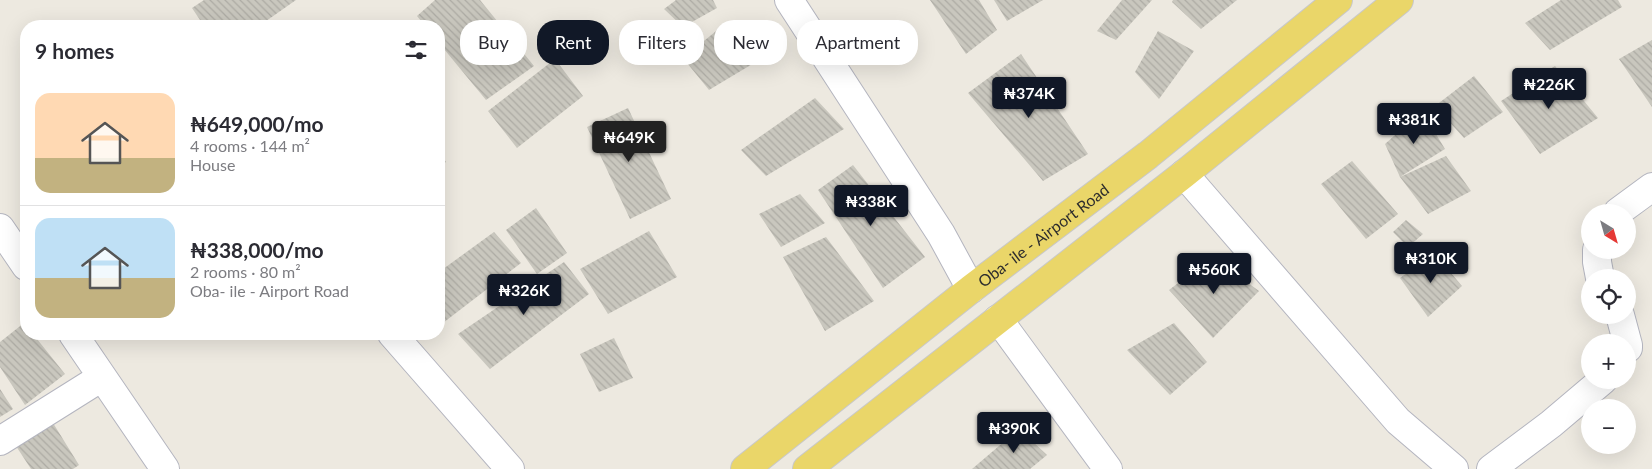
<!DOCTYPE html>
<meta charset="utf-8">
<style>
:root{--surface:#fff;--page:#f7f7f7;--text:#2b2b33;--muted:#7c7c81;--line:#e1e1e2;--accent:#111827}
body{margin:0;font-family:Lato,sans-serif;background:var(--page);color:var(--text);height:100vh;display:flex;flex-direction:column;font-size:19px;white-space:nowrap}
*{box-sizing:border-box;margin:0}
p{font-size:16px;color:var(--muted)}
.icon{flex:none;width:28px;height:28px;fill:none;stroke:currentColor;stroke-width:2;stroke-linecap:round;stroke-linejoin:round}
.map{position:relative;flex:1;overflow:hidden}
.drawer{position:absolute;left:20px;top:20px;width:425px;height:320px;display:flex;flex-direction:column;background:var(--surface);border-radius:20px;box-shadow:0 5px 20px #0002}
.drawer>*{flex:none}
.guide{position:absolute;left:460px;top:20px;width:475px;height:45px;display:flex;gap:10px}
.needle{width:32px;rotate:143deg}
.buttons{position:absolute;left:1581px;top:204px;display:grid;gap:10px}
.buttons a{display:grid;place-items:center;width:55px;height:55px;border-radius:50%;background:var(--surface);box-shadow:0 5px 20px #0002;font-size:25px}
.price{position:absolute;translate:-50% -42px;padding:0 11px;border-radius:5px;background:var(--accent);color:#fff;font-size:16px;line-height:32px;filter:drop-shadow(0 1px 2px #0008)}
.price::after{content:'';position:absolute;left:50%;top:30px;width:15px;height:11px;margin-left:-8px;background:inherit;clip-path:polygon(0 0,100% 0,50% 100%)}
.price.active{background:#222;color:#fff}
ul{padding:0;list-style:none}
li{display:flex;align-items:center;gap:15px;height:125px;padding:0 15px}
li+li{border-top:1px solid var(--line)}
li span{display:grid;place-items:center;flex:none;width:140px;height:100px;border-radius:15px;color:#555}
li>.icon{margin-inline-start:auto}
span .icon{width:60px;height:60px;fill:#fffc;stroke-width:1}
li b{font-size:21px}
h2{display:flex;justify-content:space-between;align-items:center;height:60px;padding:0 15px;font-size:21px}
.pill{padding:0 18px;border-radius:20px;background:var(--surface);box-shadow:0 5px 20px #0002;font-size:18px;line-height:45px}
.pill.active{background:var(--accent);color:#fff}
.map>svg:first-child{display:block}
</style>
<div class="map">
<svg width="1652" height="469" viewBox="0 0 1652 469">
<defs>
<pattern id="building-back-hatch" width="6" height="6" patternUnits="userSpaceOnUse" patternTransform="scale(1.25)"><rect width="6" height="6" fill="#c9c7be"/><path d="M-1 5l2 2M0 0l6 6M5-1l2 2" fill="none" stroke="#adaba4"/></pattern>
</defs>
<rect width="100%" height="100%" fill="#ede9e0"/>
<path fill="url(#building-back-hatch)" d="M204 0H296L259 26H204L192 8Z
M435 0H480L534 66 486 100 439 43V26H425L417 16Z
M676 0H713L717 8 683 27 664 9Z
M930 0H979L997 30 966 54Z
M994 0H1043L1007 21Z
M1122 0H1152L1116 40 1097 31Z
M1173 0H1237L1201 29 1172 2Z
M1561 0H1618L1622 7 1550 50 1525 23Z
M726 23 754 63 709 90 683 58Z
M1158 31 1194 51 1159 99 1135 72Z
M1652 40V107L1619 59Z
M1021 54 1088 154 1043 181 968 93Z
M555 59 583 96 517 148 488 111Z
M1555 66 1598 118 1540 154 1501 101Z
M1474 76 1503 112 1464 138 1435 106Z
M815 98 844 129 766 176 741 150Z
M628 108 671 199 630 219 587 127Z
M1422 111 1445 149 1400 177 1385 144Z
M439 152 446 162 439 167Z
M1446 156 1471 191 1428 214 1400 177Z
M1352 161 1398 214 1366 239 1321 184Z
M853 165 925 257 883 288 818 190Z
M800 194 825 223 781 247 759 214Z
M536 208 567 253 537 274 506 230Z
M1406 220 1423 234 1408 247 1393 232Z
M649 231 677 277 608 314 580 269Z
M494 232 521 263 439 326V272Z
M826 237 874 301 825 331 783 257Z
M1434 253 1462 286 1428 317 1400 278Z
M1212 257 1259 291 1213 338 1169 290Z
M564 262 589 294 490 369 458 334Z
M24 323 26 325V334H33L65 374 25 405 0 367V342Z
M1174 323 1207 362 1170 395 1127 350Z
M614 338 633 378 599 392 580 354Z
M0 389 13 409 0 417Z
M53 423 79 465 73 469H31L16 446Z
M1019 429 1047 455 1030 469H972Z"/>
<g fill="none" stroke-linecap="round" stroke-linejoin="round">
<g stroke="#b4b5bf" stroke-width="30">
<path id="minor" d="M789 0 941 234 971 289
M1184 174 1398 421 1454 469
M1618 212 1652 187
M0 228 26 266
M1597 250V262L1600 278
M1620 315 1628 345V348
M998 319 1108 469
M73 334 165 469
M392 334 510 469
M0 441 102 377
M1491 469 1551 424 1603 380"/>
</g>
<g stroke="#c8c8c8" stroke-width="30">
<g id="major">
<path id="s1" d="M745 469 971 289 1148 155 1338 0"/>
<path d="M807 469 1184 174 1399 0"/>
</g>
</g>
<use href="#minor" stroke="#fff" stroke-width="28"/>
<use href="#major" stroke="#ead669" stroke-width="28"/>
</g>
<g text-anchor="middle" dominant-baseline="central" stroke-width="4.5" stroke-linejoin="round" paint-order="stroke">
<g font-size="16" fill="#2d2d2d" stroke="#fff">
<text stroke="none"><textPath href="#s1" startOffset="379">Oba- ile - Airport Road</textPath></text>
</g>
</g>
</svg>
<div class="buttons">
<a><svg class="needle" viewBox="-14 -14 28 28"><path d="M0-13l5 13h-10z" fill="#e53935"/><path d="M0 13l5-13h-10z" fill="#7c7c81"/></svg></a>
<a><svg class="icon" aria-label="locate" viewBox="0 0 24 24"><circle cx="12" cy="12" r="6"/><path d="M12 2v4M12 18v4M2 12h4M18 12h4"/></svg></a>
<a>+</a>
<a>−</a>
</div>
<b class="price" style="left:1549px;top:110px">₦226K</b>
<b class="price" style="left:1029px;top:119px">₦374K</b>
<b class="price" style="left:1414px;top:145px">₦381K</b>
<b class="price active" style="left:629px;top:163px">₦649K</b>
<b class="price" style="left:871px;top:227px">₦338K</b>
<b class="price" style="left:1431px;top:284px">₦310K</b>
<b class="price" style="left:1214px;top:295px">₦560K</b>
<b class="price" style="left:524px;top:316px">₦326K</b>
<b class="price" style="left:1014px;top:454px">₦390K</b>
<div class="guide">
<a class="pill">Buy</a>
<a class="pill active">Rent</a>
<a class="pill">Filters</a>
<a class="pill">New</a>
<a class="pill">Apartment</a>
</div>
<section class="drawer">
<h2>9 homes<svg class="icon" aria-label="filters" viewBox="0 0 24 24"><path d="M4 7h16M4 17h16"/><circle cx="9" cy="7" r="2"/><circle cx="15" cy="17" r="2"/></svg></h2>
<ul>
<li><span style="background:linear-gradient(#ffd9b3 65%,#c2b280 0)"><svg class="icon" aria-label="home" viewBox="0 0 24 24"><path d="M3 11l9-7 9 7M6 9v11h12V9"/></svg></span><div><b>₦649,000/mo</b><p>4 rooms · 144 m²</p><p>House</p></div></li>
<li><span style="background:linear-gradient(#bfe0f5 60%,#c2b280 0)"><svg class="icon" aria-label="home" viewBox="0 0 24 24"><path d="M3 11l9-7 9 7M6 9v11h12V9"/></svg></span><div><b>₦338,000/mo</b><p>2 rooms · 80 m²</p><p>Oba- ile - Airport Road</p></div></li>
</ul>
</section>
</div>
